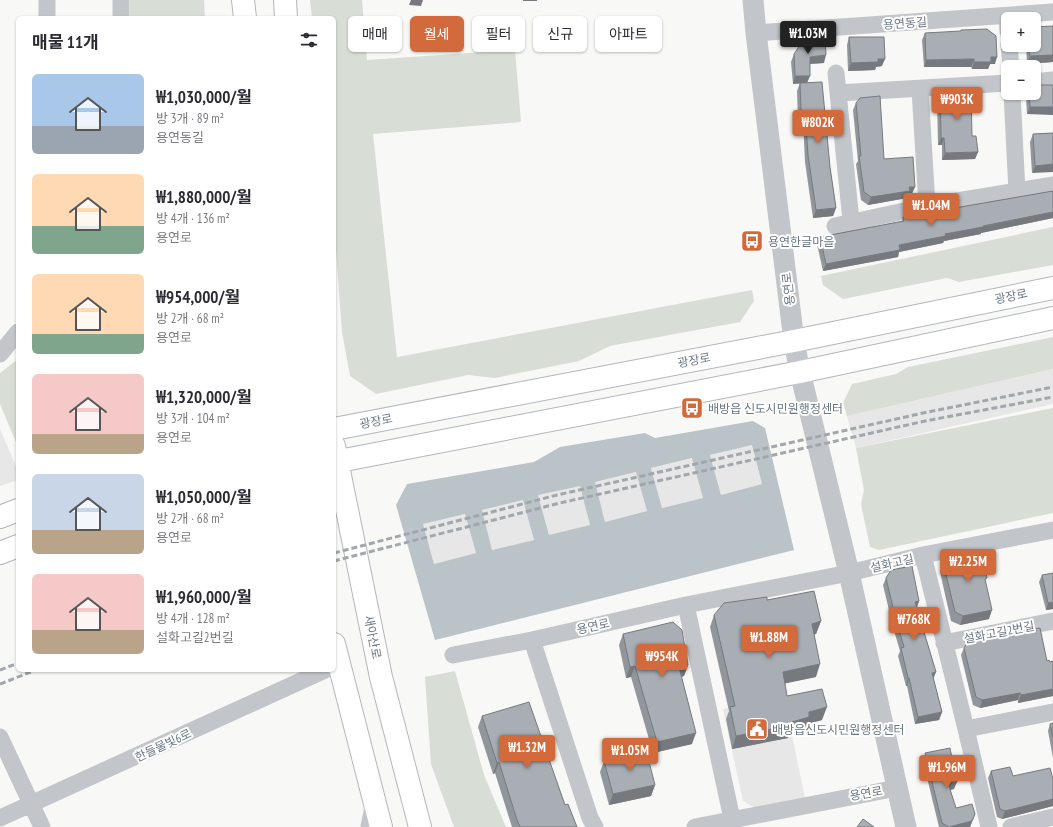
<!DOCTYPE html>
<html lang="ko">
<meta charset="utf-8">
<style>
:root{--surface:#fff;--page:#f7f7f7;--text:#2b2b33;--muted:#7c7c81;--accent:#d36a3b}
body{margin:0;font-family:"PT Sans Narrow","Noto Sans KR",sans-serif;background:var(--page);color:var(--text);height:100vh;display:flex;flex-direction:column;font-size:15px;white-space:nowrap}
*{box-sizing:border-box;margin:0}
p{font-size:13px;color:var(--muted)}
.icon{flex:none;width:22px;height:22px;fill:none;stroke:currentColor;stroke-width:2;stroke-linecap:round;stroke-linejoin:round}
.map{position:relative;flex:1;overflow:hidden}
.side{position:absolute;left:16px;top:16px;width:320px;height:656px;display:flex;flex-direction:column;background:var(--surface);border-radius:6px;box-shadow:0 1px 3px #0004}
.side>*{flex:none}
.hud{position:absolute;left:348px;top:16px;width:380px;height:36px;display:flex;gap:8px}
.buttons{position:absolute;left:1001px;top:12px;display:grid;gap:8px}
.buttons a{display:grid;place-items:center;width:40px;height:40px;border-radius:6px;background:var(--surface);box-shadow:0 1px 3px #0004;font-size:20px}
.price{position:absolute;translate:-50% -34px;padding:0 9px;border-radius:4px;background:var(--accent);color:#fff;font-size:13px;line-height:26px;filter:drop-shadow(0 1px 2px #0008)}
.price::after{content:'';position:absolute;left:50%;top:24px;width:12px;height:9px;margin-left:-6px;background:inherit;clip-path:polygon(0 0,100% 0,50% 100%)}
.price.on{background:#222;color:#fff}
ul{padding:0;list-style:none}
li{display:flex;align-items:center;gap:12px;height:100px;padding:0 16px}
li span{display:grid;place-items:center;flex:none;width:112px;height:80px;border-radius:6px;color:#555}
li>.icon{margin-inline-start:auto}
span .icon{width:48px;height:48px;fill:#fffc;stroke-width:1}
li b{font-size:17px}
h2{display:flex;justify-content:space-between;align-items:center;height:48px;padding:0 16px;font-size:17px}
.tag{padding:0 14px;border-radius:6px;background:var(--surface);box-shadow:0 1px 3px #0004;font-size:14px;line-height:36px}
.tag.on{background:var(--accent);color:#fff}
.map>svg:first-child{display:block}
</style>
<div class="map">
<svg width="1053" height="827" viewBox="0 0 1053 827">
<rect width="100%" height="100%" fill="#f8f8f6"/>
<path fill="#e6e7e6" d="M1053 369V404L856 448 847 416Z
M0 429 18 471V480L0 486Z
M752 445 762 484 721 495 710 455Z
M693 458 704 498 662 508 651 468Z
M636 472 647 511 605 522 595 482Z
M580 485 590 525 549 536 538 495Z
M523 500 534 540 492 550 482 510Z
M465 514 476 553 434 564 423 524Z
M784 697 805 798 755 808 743 801 723 709Z"/>
<path fill="#d8ddd6" d="M130 0H204L205 18H130Z
M310 0H362L367 60 515 50 521 122 373 134 397 357 752 290 754 301 740 322 610 346 579 361 495 378 468 375 376 394 350 376 342 332 334 224V18H312Z
M1053 227V265L959 282 947 278 843 299 823 285 821 276Z
M1053 337V369L847 416 843 403 852 384 896 374 908 367Z
M18 359V447L0 404V373Z
M1053 408V513L879 550 870 547 861 504 864 490 856 448Z
M455 671 484 775 506 827H454L431 764 425 677Z"/>
<path fill="#bac3c8" fill-rule="evenodd" d="M753 421 765 428 794 550 435 640 396 505 407 484 534 462 560 447 645 433 655 438ZM752 445 762 484 721 495 710 455ZM692 458 703 498 662 508 651 468ZM636 472 647 511 605 522 595 482ZM580 486 590 525 549 535 538 495ZM523 500 534 540 492 550 482 510ZM465 514 476 553 434 564 423 524Z"/>
<g fill="none" stroke-linecap="round" stroke-linejoin="round">
<g stroke="#b2b7bc" stroke-width="24">
<path id="secondary" d="M243 0 245 18
M285 0 286 18
M334 429 794 341 1053 288
M334 446 381 677 420 827
M334 462 800 372 1053 318
M0 517 18 510
M0 553 18 546
M334 644 381 827"/>
</g>
<path stroke="#c2c5c9" stroke-width="17" d="M121 0V18
M1007 16 1008 31
M47 18V0
M756 33 1053 12
M1009 45 1011 67
M836 73 851 221
M1034 82 1053 80
M920 89 927 206
M838 93 1008 83
M1012 93 1017 192
M835 226 927 206 1053 185
M0 354 18 332
M923 555 966 729 989 827
M686 605 732 819
M532 640 590 818 595 827
M944 643 1053 621
M453 655 532 640 686 605 849 573 923 555 1053 530
M966 729 1053 712
M0 737 42 827
M0 818 325 670
M369 827 374 802
M695 827 897 788
M1011 827 1053 817"/>
<path stroke="#c2c5c9" stroke-width="21" d="M753 0 756 33 794 341 800 372 849 573 906 827"/>
<use href="#secondary" stroke="#fff" stroke-width="22"/>
<path stroke="#a2a7ad" stroke-width="3" stroke-dasharray="6 3" stroke-linecap="butt" d="M334 553 557 495 923 413 1053 387
M334 561 560 503 925 421 1053 397
M0 670 18 663
M0 684 36 670"/>
</g>
<path fill="#90969b" d="M1053 26V62L1027 64 1026 45H1034Z
M961 30 995 64H990L988 69H972L971 67H924L922 40 925 33 960 32Z
M849 37 882 66 876 67 875 70 848 71 847 45Z
M794 54 824 63 810 64 807 83 830 167 836 208 833 216 813 218 805 162 803 120H798L797 91 800 83 793 84 791 62Z
M1053 85 1027 114 1026 97 1027 93H1034Z
M940 90 972 136 978 152 975 159 942 160V145H938L937 97Z
M856 103 884 159 912 194H909L907 198 868 205 861 200 856 164 858 161 853 110Z
M1053 133 1032 173 1030 142 1033 134Z
M1053 191V218L981 233V234L944 241 943 243 899 252 898 257 823 271 817 244 820 237 902 221 903 217Z
M943 562 985 581 989 619 960 625 951 621 940 572Z
M1042 575 1053 609 1046 610 1039 582Z
M886 578 919 601 917 608 936 672 933 678 942 712 939 720 915 724 907 686H906L898 656 900 651 893 627 883 585Z
M767 600 821 621 816 634H814L816 677 785 683 787 696 822 720 807 724 805 730 789 734 788 738 732 749 726 719 729 711 710 627 714 615Z
M623 634 688 665 684 676 681 677 692 744 653 753 631 677 626 678 619 645Z
M964 648 1053 696 1018 703V700L980 708 973 705 961 655Z
M482 716 565 805 577 827H512L495 773 493 774 478 727Z
M1053 723V758L1048 731 1050 724Z
M925 753 954 789 950 790 956 808 975 814 970 827H939L923 761Z
M604 761 655 785 651 796 609 805 600 772Z
M991 771 1013 776 1053 779V806L1002 819 997 817 988 778Z"/>
<path fill="#767a7e" d="M411 0H423L421 6 409 5Z
M523 0H537V1H523Z
M826 55 824 63 807 64 810 57Z
M1053 55V62L1027 64 1030 56Z
M991 57H997L995 64H990L988 69H972L974 62Z
M878 59H885L882 66 876 67 875 70 848 71 851 63Z
M974 59 971 67H924L926 60Z
M795 76H810L807 83 793 84Z
M1030 107H1053V115L1027 114Z
M801 112H805L803 120H798Z
M941 138H944L942 145H938Z
M978 152 975 159 942 160 945 153Z
M1053 164V172L1032 173 1035 166Z
M909 187H915L912 194H909L907 198 868 205 871 197Z
M836 208 833 216 813 218 816 210Z
M1053 212V218L981 233V234L944 241 943 243 899 252 898 257 823 271 826 264 945 234Z
M919 601 916 608 915 602Z
M1053 602V609L1046 610 1048 603Z
M992 610 989 619 960 625 963 616Z
M821 621 816 634 808 637 812 624Z
M820 664 816 677 778 685 783 672Z
M688 665 684 676 675 678 679 667Z
M635 666 631 677 626 678 630 667Z
M936 672 933 679 932 673Z
M908 678H909L907 686H906Z
M1053 689V696L1018 703 1021 695Z
M1020 693 1018 700 980 708 982 700Z
M827 707 822 720 807 724 805 730 789 734 788 738 732 749 736 736 809 712Z
M942 712 939 720 915 724 918 717Z
M696 733 692 744 653 753 657 742Z
M499 762 495 773 493 774 497 763Z
M957 782 954 789 945 791 948 783Z
M655 785 651 796 609 805 613 794Z
M1053 799V806L1002 819 1005 811Z
M975 814 970 827H950Z"/>
<path fill="#a8aeb4" stroke="#767a7e" d="M1053 26V55L1030 56 1029 45H1034V27Z
M987 29 996 36 997 57H991V62H974V59L926 60 925 33 961 31V30Z
M825 37 826 55 810 57V76H795L794 54 802 42 812 38Z
M849 37H884L885 59H878V62L851 63Z
M822 82 830 167 836 208 816 210 808 155 805 112H801L800 83Z
M1034 85H1053V107H1030L1029 93H1034Z
M971 88 972 136H976L978 152 945 153 944 138H941L940 90Z
M880 96 884 159 913 157 915 187H909L910 191 871 197 864 192 859 156H861L856 103 860 98Z
M1053 133V164L1035 166 1033 134Z
M1053 191V212L983 226V227L945 234 946 236 899 245 900 250 826 264 820 237 904 221 903 217Z
M981 550 987 578 985 579 992 610 963 616 955 612 943 562 949 556Z
M912 566 919 601 915 602 936 672 932 673 942 712 918 717 909 678H908L901 648 904 647 896 620 886 578 891 570Z
M1053 573V602L1048 603 1042 575Z
M814 591 821 621 812 624 820 664 783 672 787 696 822 689 827 707 809 712V717L792 722V725L736 736 730 707 735 706 714 615 724 603 767 597V600Z
M673 622 682 630 688 665 679 667 696 733 657 742 635 666 630 667 623 634Z
M1040 628 1047 661 1049 660 1050 662 1053 661V689L1021 695 1020 693 982 700 976 697 964 648 967 643Z
M529 702 565 805 568 804 577 827H520L517 820 499 762 497 763 482 716Z
M1053 723V737L1050 724Z
M950 748 957 782 948 783 956 808 972 804 975 814 972 821 949 827 942 823 925 753Z
M646 750 655 785 613 794 604 761Z
M1010 767 1013 776 1050 768 1053 779V799L1005 811 1000 809 991 771Z
M863 819 874 827H857Z"/>
<defs>
<g id="bus-square" transform="scale(1.15)"><rect x="-9" y="-9" width="18" height="18" rx="4" fill="#d36a3b" stroke="#fff"/><path d="M-5-6H5V4H4V6H2V4H-2V6H-4V4H-5ZM-3.5-4V0h7V-4ZM-3.5 1.2v1.5H-2V1.2ZM2 1.2v1.5H3.5V1.2Z" fill="#fff"/></g>
<g id="civic-square" transform="scale(1.15)"><rect x="-9" y="-9" width="18" height="18" rx="4" fill="#d36a3b" stroke="#fff"/><path d="M-.6-6.5H3V-4.5H.6V-3L4-1V1h2V6H-6V1h2V-1L-.6-3ZM-1.2 2.5V6h2.4V2.5Z" fill="#fff"/></g>
</defs>
<g fill-rule="evenodd">
<use href="#bus-square" x="752" y="241"/>
<use href="#bus-square" x="692" y="408"/>
<use href="#civic-square" x="757" y="729"/>
</g>
<g text-anchor="middle" dominant-baseline="central" stroke-width="4" stroke-linejoin="round" paint-order="stroke">
<g font-size="12" fill="#6a7784" stroke="#fff">
<text transform="translate(905 23) rotate(-4)">용연동길</text>
<text transform="translate(788 289) rotate(-97)">용연로</text>
<text transform="translate(1011 296) rotate(-12)">광장로</text>
<text transform="translate(694 360) rotate(-11)">광장로</text>
<text transform="translate(376 421) rotate(-11)">광장로</text>
<text transform="translate(892 563) rotate(-13)">설화고길</text>
<text transform="translate(593 626) rotate(-13)">용연로</text>
<text transform="translate(999 632) rotate(-11)">설화고길2번길</text>
<text transform="translate(373 637) rotate(79)">새아산로</text>
<text transform="translate(163 745) rotate(-25)">한들물빛6로</text>
<text transform="translate(866 793) rotate(-10)">용연로</text>
</g>
<g font-size="12" fill="#6a7784" stroke="#fff" text-anchor="start">
<text x="768" y="241">용연한글마을</text>
<text x="708" y="408">배방읍 신도시민원행정센터</text>
<text x="772" y="729">배방읍신도시민원행정센터</text>
</g>
</g>
</svg>
<div class="buttons">
<a>+</a>
<a>−</a>
</div>
<b class="price on" style="left:808px;top:55px">₩1.03M</b>
<b class="price" style="left:957px;top:121px">₩903K</b>
<b class="price" style="left:818px;top:144px">₩802K</b>
<b class="price" style="left:931px;top:227px">₩1.04M</b>
<b class="price" style="left:968px;top:583px">₩2.25M</b>
<b class="price" style="left:914px;top:641px">₩768K</b>
<b class="price" style="left:769px;top:659px">₩1.88M</b>
<b class="price" style="left:662px;top:678px">₩954K</b>
<b class="price" style="left:527px;top:769px">₩1.32M</b>
<b class="price" style="left:630px;top:772px">₩1.05M</b>
<b class="price" style="left:947px;top:789px">₩1.96M</b>
<div class="hud">
<a class="tag">매매</a>
<a class="tag on">월세</a>
<a class="tag">필터</a>
<a class="tag">신규</a>
<a class="tag">아파트</a>
</div>
<section class="side">
<h2>매물 11개<svg class="icon" aria-label="filters" viewBox="0 0 24 24"><path d="M4 7h16M4 17h16"/><circle cx="9" cy="7" r="2"/><circle cx="15" cy="17" r="2"/></svg></h2>
<ul>
<li><span style="background:linear-gradient(#a9c7e8 65%,#9aa5b1 0)"><svg class="icon" aria-label="home" viewBox="0 0 24 24"><path d="M3 11l9-7 9 7M6 9v11h12V9"/></svg></span><div><b>₩1,030,000/월</b><p>방 3개 · 89 m²</p><p>용연동길</p></div></li>
<li><span style="background:linear-gradient(#ffd9b3 65%,#7fa58c 0)"><svg class="icon" aria-label="home" viewBox="0 0 24 24"><path d="M3 11l9-7 9 7M6 9v11h12V9"/></svg></span><div><b>₩1,880,000/월</b><p>방 4개 · 136 m²</p><p>용연로</p></div></li>
<li><span style="background:linear-gradient(#ffd9b3 75%,#7fa58c 0)"><svg class="icon" aria-label="home" viewBox="0 0 24 24"><path d="M3 11l9-7 9 7M6 9v11h12V9"/></svg></span><div><b>₩954,000/월</b><p>방 2개 · 68 m²</p><p>용연로</p></div></li>
<li><span style="background:linear-gradient(#f6c9c9 75%,#b9a48a 0)"><svg class="icon" aria-label="home" viewBox="0 0 24 24"><path d="M3 11l9-7 9 7M6 9v11h12V9"/></svg></span><div><b>₩1,320,000/월</b><p>방 3개 · 104 m²</p><p>용연로</p></div></li>
<li><span style="background:linear-gradient(#c9d6e8 70%,#b9a48a 0)"><svg class="icon" aria-label="home" viewBox="0 0 24 24"><path d="M3 11l9-7 9 7M6 9v11h12V9"/></svg></span><div><b>₩1,050,000/월</b><p>방 2개 · 68 m²</p><p>용연로</p></div></li>
<li><span style="background:linear-gradient(#f6c9c9 70%,#b9a48a 0)"><svg class="icon" aria-label="home" viewBox="0 0 24 24"><path d="M3 11l9-7 9 7M6 9v11h12V9"/></svg></span><div><b>₩1,960,000/월</b><p>방 4개 · 128 m²</p><p>설화고길2번길</p></div></li>
</ul>
</section>
</div>
